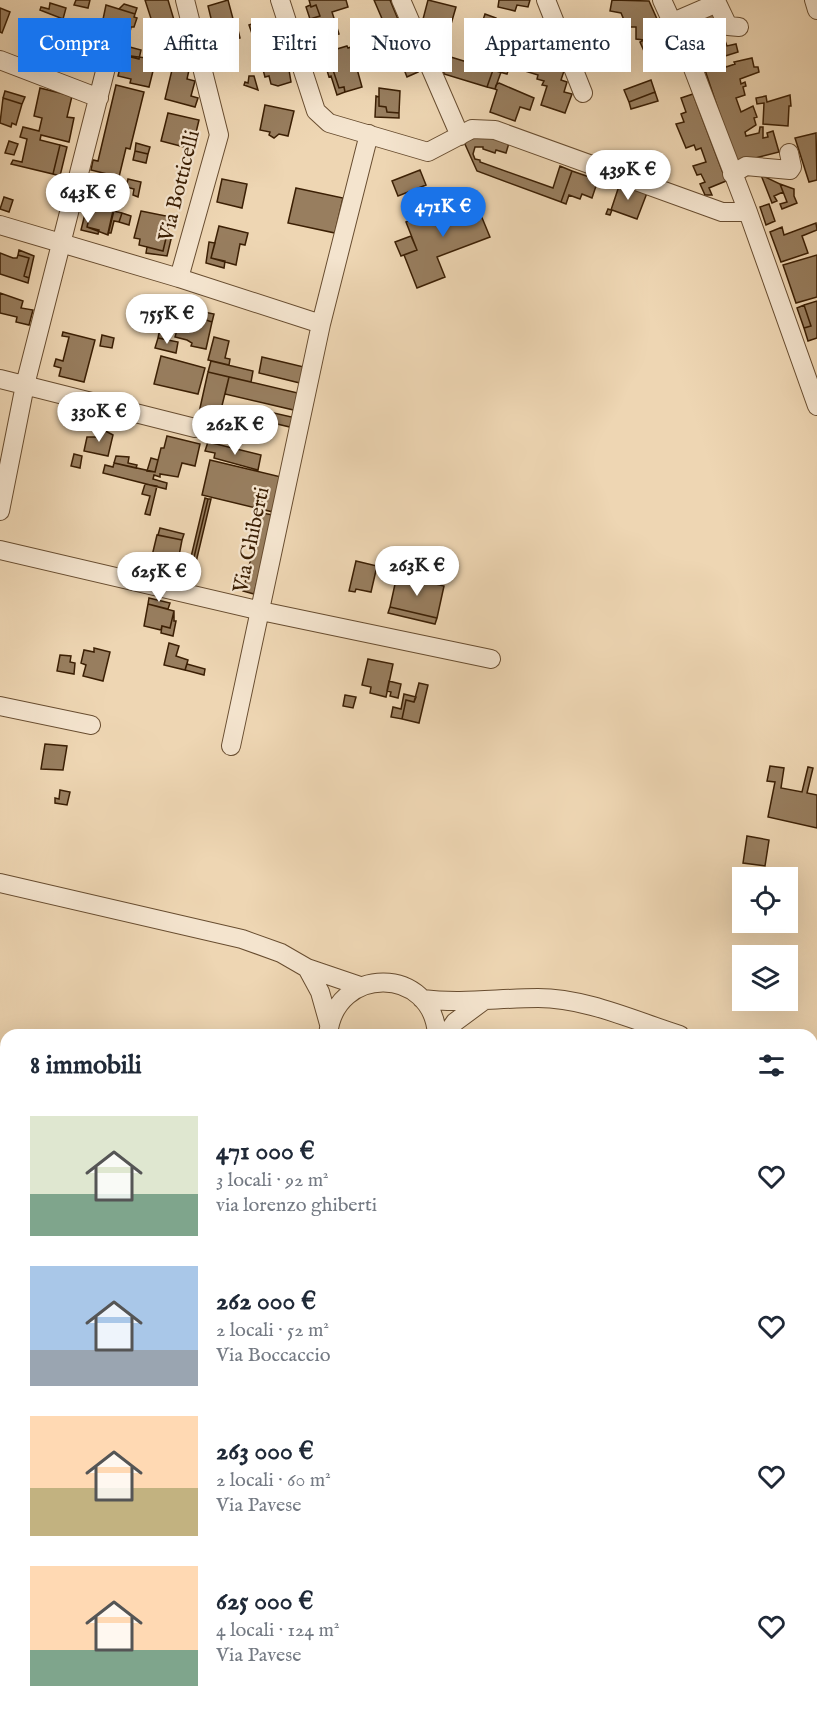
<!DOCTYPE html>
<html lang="it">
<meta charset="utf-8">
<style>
:root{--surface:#fff;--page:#f2f2f3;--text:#1f2937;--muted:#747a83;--accent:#1a73e8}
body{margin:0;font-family:"IM FELL English",serif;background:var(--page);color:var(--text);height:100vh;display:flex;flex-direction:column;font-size:22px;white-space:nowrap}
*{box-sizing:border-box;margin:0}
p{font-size:20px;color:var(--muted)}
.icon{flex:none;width:33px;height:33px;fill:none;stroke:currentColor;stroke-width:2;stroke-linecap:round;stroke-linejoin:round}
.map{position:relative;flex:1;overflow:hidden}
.panel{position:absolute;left:0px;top:1029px;width:818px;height:684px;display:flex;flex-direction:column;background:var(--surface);border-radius:18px 18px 0 0;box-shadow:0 6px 24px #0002}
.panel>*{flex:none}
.top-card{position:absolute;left:18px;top:18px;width:782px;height:54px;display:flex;gap:12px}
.buttons{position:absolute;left:732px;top:867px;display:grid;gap:12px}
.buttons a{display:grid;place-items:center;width:66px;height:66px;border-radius:0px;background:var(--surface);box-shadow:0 6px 24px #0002;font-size:30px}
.price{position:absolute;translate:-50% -51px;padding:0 14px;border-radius:21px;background:#fff;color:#222;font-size:20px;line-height:39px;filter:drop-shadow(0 2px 3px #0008)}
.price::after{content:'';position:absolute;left:50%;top:36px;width:18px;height:14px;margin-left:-9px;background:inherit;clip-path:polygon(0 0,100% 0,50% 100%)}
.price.active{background:var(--accent);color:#fff}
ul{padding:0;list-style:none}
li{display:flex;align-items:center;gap:18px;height:150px;padding:0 30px}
li span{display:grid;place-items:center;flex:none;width:168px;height:120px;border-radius:0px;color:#555}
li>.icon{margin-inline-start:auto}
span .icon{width:72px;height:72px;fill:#fffc;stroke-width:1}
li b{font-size:26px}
h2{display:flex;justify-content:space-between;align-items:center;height:72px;padding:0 30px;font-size:26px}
.chip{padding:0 21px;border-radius:0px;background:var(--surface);box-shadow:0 6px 24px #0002;font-size:21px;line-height:54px}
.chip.active{background:var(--accent);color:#fff}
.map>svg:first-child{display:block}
</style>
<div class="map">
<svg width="817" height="1713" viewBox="0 0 817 1713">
<rect width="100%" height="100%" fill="#eed6b3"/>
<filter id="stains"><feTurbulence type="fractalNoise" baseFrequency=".00333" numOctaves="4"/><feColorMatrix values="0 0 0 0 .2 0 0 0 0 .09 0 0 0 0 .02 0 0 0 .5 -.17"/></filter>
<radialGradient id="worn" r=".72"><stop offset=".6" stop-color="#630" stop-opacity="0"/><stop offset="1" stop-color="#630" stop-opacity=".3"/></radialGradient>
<path fill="#987e5f" stroke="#3b1f04" stroke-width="1.5" d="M76 0H90L88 8 74 5Z
M145 0H168L177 30 156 34Z
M228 0 236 30 225 34 228 44 218 47 208 6Z
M309 0H346L348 7 332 12 339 34 328 37 325 30 314 33 310 19 320 16 316 5 311 7Z
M374 0H390L402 29 389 35Z
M428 0 456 7 449 31 422 23Z
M499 0H530L528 7 517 5 515 11 498 7Z
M612 0 649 1 661 28 647 27 646 39 662 32 672 54 661 59 648 60 640 42 644 40 636 39V27H627L621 13 610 11Z
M50 3 66 8 63 19 40 10 41 7 49 9Z
M124 4 137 8 135 14 119 9Z
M106 5 135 14 134 17 137 18 134 27H131L130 32 102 24Z
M310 5 311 7 316 5 320 16 310 19 306 7Z
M0 8 10 12 2 33 0 32Z
M714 10 719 25 712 28 714 32 721 30 727 46 736 44 738 52 722 57 726 67 735 64 734 62 752 58 754 67H758L759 72 740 79 741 84 745 82 746 86 743 87 745 95 736 98 741 112 753 106 757 117 754 118 756 125 745 132 746 136 759 133 760 127H763V138L768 137 767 133 773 131 779 152 736 163 688 19Z
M485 14 496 18 494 27 482 23Z
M266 19 273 38 268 40 270 44 257 48 249 25Z
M110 27 122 30 120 38 108 34Z
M89 28 100 32 94 58 83 55Z
M178 29 180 35 158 41 156 34Z
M238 30 240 38 227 41 225 34Z
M325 30 328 37 317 41 314 33Z
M588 34 601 37 600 41 607 43 604 60 584 55Z
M126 46 141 50 139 59 123 55Z
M347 46 348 48 351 47 362 87 345 92 344 87 339 88 327 52Z
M499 46 510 49 508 54 513 56 507 74 496 71 502 54 497 52Z
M408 47 418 72 407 77 397 52Z
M178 52 190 56 195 69 193 71 189 70 187 79 195 81 191 96 198 98 195 107 165 99 172 70 169 69 171 58 175 60Z
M327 52 339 88 344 87 345 92 337 95 331 76 329 77 322 54Z
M157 53 171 58 169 69 157 65 159 58 156 57Z
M441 54 493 70 487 87 444 74Z
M123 55 147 58 146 60 155 63 149 87 130 83 131 79 118 76Z
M272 61 275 68 288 64 291 82 278 86 271 84 269 76 265 77 262 66Z
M528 62 564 71 561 80 567 82 564 92 572 94 565 113 541 105 547 86 542 85 544 81 537 79 538 75 525 71Z
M493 70 501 72 495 89 487 87Z
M249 76H254L258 90 244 85 245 82 248 83Z
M651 80 655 92 629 102 624 90Z
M499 83 534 98 530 110 520 107 515 121 490 112 497 90 495 89 496 85Z
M116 85 144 92 130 149 126 148 119 177 91 170 93 160 98 161Z
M40 88 72 96 67 117 74 118 69 142 41 135 40 140 60 145 53 174 11 164 13 160 22 162 27 139 20 137 23 127 39 131 42 118 34 116Z
M379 88 400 91 399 113 387 112 386 107 379 106Z
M5 91 25 97 22 104 3 98Z
M655 92 658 101 631 109 629 102Z
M693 94 726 181 709 188 712 195H705L700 184 705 182 701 174 697 175 693 166 706 162 701 148 696 150 694 145 686 148 676 124 684 122 681 114 686 112 681 98Z
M790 95 791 106H789L788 126 763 124 764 103 757 104 756 98 766 96 767 102Z
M376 96 379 97V106L386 107 387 112 399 113V118L375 117Z
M3 98 22 104 16 125 12 123 11 127 0 123Z
M265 105 294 111 288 136 279 134 274 138 269 135 270 132 260 130Z
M168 113 199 120 192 149 161 141Z
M816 133 817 180 809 182 795 138Z
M482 135 509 143 506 153 496 150 495 153 483 149V147H475L473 154 475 159 480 160V162L553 188 560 166 572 171 561 202 477 171 464 142Z
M9 141 18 144 14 155 5 153Z
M136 143 150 147 148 154 135 151Z
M60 145 67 147 60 176 53 174Z
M135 151 148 154 146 163 133 160Z
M420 170 426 185 398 196 392 181Z
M572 171 598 180 592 198 582 194 580 199 569 195 566 204 561 202Z
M761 175 780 184 783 192 774 196 777 201 772 203Z
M93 178 101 179 100 183 97 182 95 195 89 194Z
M128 179 141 182 138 197 133 195 134 189 126 187Z
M222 179 247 184 242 208 217 202Z
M97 182 119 190 108 235 87 227Z
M620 183 647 193 637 219 612 210 610 215 606 214 608 209 611 210Z
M780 184 794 189V196L797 203 782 209 780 204 787 202Z
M296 188 343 198 335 233 288 223Z
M473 196 490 237 437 257 445 277 417 288 404 255 417 250 406 222Z
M4 197 13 200 9 212 0 209Z
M769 204 775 221 766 225 760 207Z
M86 210 91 211 87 227 99 230 98 234 81 230Z
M113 211 122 213 119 222 114 221 111 233H108Z
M141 211 171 217 163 251 139 245 140 239 134 238Z
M122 213 131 216 129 225 119 222Z
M816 223 817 230 802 236 808 253 781 262 770 232 782 227 784 235Z
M219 226 248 233 245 245 240 244 236 265 211 258Z
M167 234 172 235 167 256 146 253 147 247 163 251Z
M411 236 417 250 401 256 395 242Z
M209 242 215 243 211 258 225 261 224 268 206 263Z
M19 250 34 256 29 278 24 276 29 258 18 255Z
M0 253 13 258H17L18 255 29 258 24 276 29 278 28 283 0 274Z
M817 255V297L796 303 783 265Z
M0 293 23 301 21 308 33 310 29 325 16 322 17 317 0 313Z
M817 301V338L808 341 804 328 811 326 804 305Z
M804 305 811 326 804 328 797 308Z
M180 307 214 314 212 322 182 312 179 326 175 328Z
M164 309 169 310 164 329 171 331 169 340 158 338Z
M182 312 212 322 206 349 191 346 192 343 187 340 175 337Z
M63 332 95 340 84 382 59 376 61 368 54 366 56 359 63 361 69 337 62 336Z
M102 335 114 338 112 348 100 346Z
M214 337 229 341 225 358 230 359 229 365 208 360Z
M158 338 178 342 176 353 155 348Z
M161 356 205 368 198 394 154 384Z
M262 357 308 368 304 384 259 373Z
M211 361 253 371 251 382 208 372Z
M208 372 229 377 218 422 198 417Z
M229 377 302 394 298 411 225 394Z
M247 407 296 418 294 428 244 416Z
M220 411 228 413 226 424 218 422Z
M100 428 113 435 108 456 84 451 87 437H98Z
M167 436 200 444 195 466 182 463 178 477 160 474V477L154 475 153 479 167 483 166 489 103 473 105 465 113 467 114 463 155 472 161 448H164Z
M208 442 261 455 258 470 214 458 215 453 205 451Z
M74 454 82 456 80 468 71 466Z
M116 456 129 457 128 463 137 465 136 468 114 463Z
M151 458 158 460 155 472 147 471Z
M210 460 281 477 273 512 202 495Z
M145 484 157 486 150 515 145 514 150 496 142 494Z
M205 498 208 499 189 578H186Z
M208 499H211L192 579 189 578Z
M262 513 273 515 254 594 243 591Z
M160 528 184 534 182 540 158 535Z
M157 535 182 540 177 566 151 560Z
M356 561 377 566 371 592 356 589 355 592 349 591Z
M397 575 444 586 437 618 390 607Z
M149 598 170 603 168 609 148 604Z
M148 604 174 611 170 628 162 626 161 630 144 626Z
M390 607 437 618 435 624 388 613Z
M174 611V621H176L173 636 161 633 162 626 170 628Z
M169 643 179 646 176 656 188 660 185 670 164 665Z
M94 648 110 652 103 681 83 676 86 665 81 663 84 650 94 652Z
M60 655 71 656 70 662 75 663 74 674 57 671Z
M368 659 393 664 386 697 370 693 371 687 362 685Z
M187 664 205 669 204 675 185 670Z
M389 681 401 684 398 698 390 696 391 692 387 691Z
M419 683 428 685 419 723 402 719 406 700 414 702Z
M404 694 416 697 414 702 406 700 402 719 391 717 393 707 401 709Z
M345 695 356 697 353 708 343 706Z
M45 744 67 746 63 770 41 769Z
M770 766 784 768 781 788 802 792 808 767 813 768 807 793 817 795V828L768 817 775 782 767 781Z
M60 790 70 792 67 805 55 803V798L59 799Z
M747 836 769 840 765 866 743 863Z"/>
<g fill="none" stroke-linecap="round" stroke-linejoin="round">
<g stroke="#684d30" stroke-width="20">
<path id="minor" d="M280 0 316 111 329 123 428 152 472 129 495 130 722 212H748
M401 0 460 136
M546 0 583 93
M662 0 692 66 748 212 817 406
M814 0 817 10
M673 22 717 3 728 26 739 27
M0 60 99 98
M732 174 746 166 790 170 792 167 789 153
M0 225 179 278 321 324
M179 278 219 135 185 0
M0 379 195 428
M0 511 25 385 111 48
M0 550 261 611 491 659
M0 706 91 725
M231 746 321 324 369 134
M0 883 242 939 281 953 307 968 360 986
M307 968 320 992 329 1024
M422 999C462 1004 498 998 538 998 586 998 635 1021 680 1035
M328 1035C335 964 433 966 437 1035
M446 1035 455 1022 482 1002
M0 1064 6 1065
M812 1072 817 1073
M0 1344 6 1346
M0 1700 6 1701
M60 1707 110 1713
M306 1713 307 1707"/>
</g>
<use href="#minor" stroke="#f4e4ce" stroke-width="18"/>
</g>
<g text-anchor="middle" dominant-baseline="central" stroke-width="4.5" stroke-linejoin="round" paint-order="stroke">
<g font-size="21" fill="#3b1f04" stroke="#f4e4ce">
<text transform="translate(180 186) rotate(-76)">Via Botticelli</text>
<text transform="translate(252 540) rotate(-78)">Via Ghiberti</text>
</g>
</g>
<rect width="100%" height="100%" filter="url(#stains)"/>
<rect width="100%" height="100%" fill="url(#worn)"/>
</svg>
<div class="buttons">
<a><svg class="icon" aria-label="locate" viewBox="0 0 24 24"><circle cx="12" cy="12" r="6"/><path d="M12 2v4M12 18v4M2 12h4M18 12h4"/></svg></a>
<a><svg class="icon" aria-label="layers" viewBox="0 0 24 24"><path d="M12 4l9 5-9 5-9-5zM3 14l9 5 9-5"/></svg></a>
</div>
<b class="price" style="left:628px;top:201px">439K €</b>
<b class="price" style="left:88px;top:224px">643K €</b>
<b class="price active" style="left:443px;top:238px">471K €</b>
<b class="price" style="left:167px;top:345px">755K €</b>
<b class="price" style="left:99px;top:443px">330K €</b>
<b class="price" style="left:235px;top:456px">262K €</b>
<b class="price" style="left:417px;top:597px">263K €</b>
<b class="price" style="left:159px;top:603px">625K €</b>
<div class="top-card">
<a class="chip active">Compra</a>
<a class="chip">Affitta</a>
<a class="chip">Filtri</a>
<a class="chip">Nuovo</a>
<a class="chip">Appartamento</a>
<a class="chip">Casa</a>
</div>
<section class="panel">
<h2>8 immobili<svg class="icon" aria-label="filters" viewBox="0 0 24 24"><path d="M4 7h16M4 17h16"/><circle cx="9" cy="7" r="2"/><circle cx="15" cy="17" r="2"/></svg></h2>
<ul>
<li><span style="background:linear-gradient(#dfe7d0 65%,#7fa58c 0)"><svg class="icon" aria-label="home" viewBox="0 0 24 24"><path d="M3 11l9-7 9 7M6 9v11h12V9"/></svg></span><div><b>471 000 €</b><p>3 locali · 92 m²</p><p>via lorenzo ghiberti</p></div><svg class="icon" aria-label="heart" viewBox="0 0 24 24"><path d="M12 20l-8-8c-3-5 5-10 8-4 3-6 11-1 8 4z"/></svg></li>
<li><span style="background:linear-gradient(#a9c7e8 70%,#9aa5b1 0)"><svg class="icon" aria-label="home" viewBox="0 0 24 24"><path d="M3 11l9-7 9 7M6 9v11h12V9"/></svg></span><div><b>262 000 €</b><p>2 locali · 52 m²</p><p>Via Boccaccio</p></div><svg class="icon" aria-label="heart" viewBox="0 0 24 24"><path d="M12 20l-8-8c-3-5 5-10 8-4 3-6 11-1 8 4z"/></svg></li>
<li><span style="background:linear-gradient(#ffd9b3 60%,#c2b280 0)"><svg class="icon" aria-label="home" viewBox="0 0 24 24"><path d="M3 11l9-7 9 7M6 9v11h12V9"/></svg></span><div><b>263 000 €</b><p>2 locali · 60 m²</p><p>Via Pavese</p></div><svg class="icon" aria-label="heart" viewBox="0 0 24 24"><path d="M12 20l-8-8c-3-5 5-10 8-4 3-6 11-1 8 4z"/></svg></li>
<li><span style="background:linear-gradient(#ffd9b3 70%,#7fa58c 0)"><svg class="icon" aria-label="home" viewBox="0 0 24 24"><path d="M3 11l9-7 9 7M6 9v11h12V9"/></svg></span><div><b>625 000 €</b><p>4 locali · 124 m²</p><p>Via Pavese</p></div><svg class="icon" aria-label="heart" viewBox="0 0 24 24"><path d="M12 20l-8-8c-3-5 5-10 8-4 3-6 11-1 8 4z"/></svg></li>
</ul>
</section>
</div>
